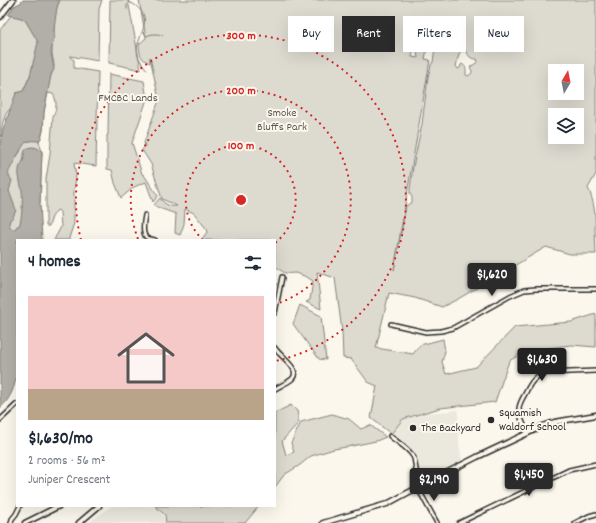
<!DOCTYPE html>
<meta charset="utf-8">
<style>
:root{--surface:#fff;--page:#f6f6f7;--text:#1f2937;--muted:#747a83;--accent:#2b2b2b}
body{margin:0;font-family:Dekko,sans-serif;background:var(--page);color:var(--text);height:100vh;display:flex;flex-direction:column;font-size:15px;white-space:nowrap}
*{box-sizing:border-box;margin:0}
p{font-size:13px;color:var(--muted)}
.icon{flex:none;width:22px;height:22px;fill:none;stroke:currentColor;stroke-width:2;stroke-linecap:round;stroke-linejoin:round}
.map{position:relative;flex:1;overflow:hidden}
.sheet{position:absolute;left:16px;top:239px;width:260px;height:268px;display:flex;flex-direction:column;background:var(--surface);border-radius:0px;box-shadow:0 4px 16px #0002}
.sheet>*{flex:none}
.banner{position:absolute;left:288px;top:16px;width:248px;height:36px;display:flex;gap:8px}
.needle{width:26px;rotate:10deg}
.tools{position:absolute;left:548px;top:64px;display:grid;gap:8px}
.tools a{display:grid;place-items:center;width:36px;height:36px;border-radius:0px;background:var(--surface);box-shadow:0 4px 16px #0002;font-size:20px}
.price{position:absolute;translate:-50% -34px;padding:0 9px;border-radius:4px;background:var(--accent);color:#fff;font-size:13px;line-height:26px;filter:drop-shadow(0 1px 2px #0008)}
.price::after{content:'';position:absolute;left:50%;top:24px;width:12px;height:9px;margin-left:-6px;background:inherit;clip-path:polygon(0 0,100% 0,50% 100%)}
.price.active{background:#222;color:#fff}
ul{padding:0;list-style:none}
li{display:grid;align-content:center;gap:8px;height:212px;padding:0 12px}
li span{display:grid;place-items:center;height:124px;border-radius:0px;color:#555}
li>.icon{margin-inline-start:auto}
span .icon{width:72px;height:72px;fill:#fffc;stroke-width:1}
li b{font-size:17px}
h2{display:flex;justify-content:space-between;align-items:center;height:48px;padding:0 12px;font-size:17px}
.chip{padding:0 14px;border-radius:0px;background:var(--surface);box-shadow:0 4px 16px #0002;font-size:14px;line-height:36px}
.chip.active{background:var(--accent);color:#fff}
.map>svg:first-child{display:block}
</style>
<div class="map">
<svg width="596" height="523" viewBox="0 0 596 523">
<rect width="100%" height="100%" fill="#fbf7ec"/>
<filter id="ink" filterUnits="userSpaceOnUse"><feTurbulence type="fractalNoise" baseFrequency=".025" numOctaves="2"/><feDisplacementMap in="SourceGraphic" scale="8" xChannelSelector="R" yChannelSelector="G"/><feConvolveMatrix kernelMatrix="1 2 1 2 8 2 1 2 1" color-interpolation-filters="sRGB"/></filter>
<g filter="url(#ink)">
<path fill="#ebe8de" d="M458 410 459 444 462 461 423 478 411 449 391 434 403 419 429 413Z
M112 506H156L167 523H88Z"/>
<path fill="#dddad0" stroke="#84827e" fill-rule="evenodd" d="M56 0H102L99 9 98 61 70 56V57L74 60V68L98 72 96 166 74 163 76 176 74 191V223L69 238V240H54L61 227 60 212 58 210 56 211 52 217 49 226H46V179L50 154 53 116C57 109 57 100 53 94L48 93C47 99 45 106 44 112 43 122 45 133 39 141L42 152 40 203 24 209 17 240V262L0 191 3 176 20 152 22 145 26 142 33 140 51 75C57 63 52 62 52 51 51 45 54 41 54 35 54 25 54 12 59 2Z
M110 0H128L141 70 109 63Z
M139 0H596V174L588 188C594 201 596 215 595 229L596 254H570L546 247 458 299 442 307 415 298 389 293 376 348 413 354 420 345 443 339 445 351 442 362 446 374 476 367 515 327 571 322 596 314V347L571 345 526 351 509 361 495 402 440 408 403 419 391 434 371 418 377 386 368 382 351 359 343 358 342 331 335 278 317 272 321 309 306 302 310 300 313 281C308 277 302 275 295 273 292 273 289 274 286 273 281 272 279 268 275 266V240H201L208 231 194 213 185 209 184 224 180 235 175 233 176 214 159 208 154 205 160 198C164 204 169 207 177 206L162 199 151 164 142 150 145 146 144 143 159 100 150 57V63C139 58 140 55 139 44L146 38ZM427 22H436L438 25 440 35 435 47 433 62 431 65 428 77 422 124 413 167 410 189V194L412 197V202L406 206 394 270 430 60 425 59 427 49 426 44H425L423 49 419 50 417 52 418 58 412 57 413 52 411 50H409C409 43 412 33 418 28 421 26 424 24 427 22ZM461 51H466C469 56 470 59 477 59L478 62 470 67 472 71V73L468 76 466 75C466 70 467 67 462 64L461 65 460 68 458 69 456 66 459 54ZM555 71H577V93H555ZM555 115H577V137H555Z
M12 14 27 20 40 40 32 71 0 144 3 130 11 108C3 114 2 128 0 137V30Z
M109 74 144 81 147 99 132 143 142 174 144 175 158 196 153 202 146 182 134 187 121 198 115 183 112 170 107 169V135H108Z
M300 305 321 316 326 360 319 359 293 324Z
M291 405 297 411 299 422 282 441 286 455 294 452 291 443 301 422 332 414 349 419 361 429 370 425 386 437 376 441 347 447 334 449 311 456 300 465 284 475 275 487V413Z
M155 506H259L245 523H166L165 515Z"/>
<path fill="#b1afa7" stroke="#7b7a75" d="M23 0H60L57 7 54 29V36L52 47 51 52 54 69 51 75 44 112 43 130 41 138 39 141C35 141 30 140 26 142 24 143 10 169 9 171 8 175 9 177 12 180L9 191 16 210 13 217 10 220 9 224C10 227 12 230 15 229L17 226H19C22 220 23 198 22 191 21 184 18 177 19 170 19 166 21 165 23 161 25 155 22 148 32 147 36 147 40 149 42 152L40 203 42 240H17V373C15 386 11 399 0 408V144L3 130 16 93 23 91 30 76 38 42 25 20 21 18 8 15 14 6 20 3Z"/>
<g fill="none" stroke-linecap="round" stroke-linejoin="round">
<path stroke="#7b7a75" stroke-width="1" d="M129 0 128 2C134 4 137 6 141 11 152 25 133 41 138 56 140 61 144 66 147 70
M127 9V5
M143 32 147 36C152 33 158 34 163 35"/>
<g stroke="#2b2b2b" stroke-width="6">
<path id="minor" d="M145 215C144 220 142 233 146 237 148 239 152 239 155 240
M275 313 282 277
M391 324 426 332 441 331 453 328 510 296 524 290 536 289H596
M275 348C280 357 302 369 292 379 287 383 280 386 275 389
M0 420 17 404
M528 433C524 426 520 418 519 409 519 404 522 399 525 394 530 384 534 376 546 373L596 371
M390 436C398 443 409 448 414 458L420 492 437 523
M11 523 12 519 16 514 20 506
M459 523 569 470 596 464
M575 523 589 516 596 514"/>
</g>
<g stroke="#2b2b2b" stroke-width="7">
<path id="tertiary" d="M0 17 13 0
M25 523 59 506
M79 523 99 506
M323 523 387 504 426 483 477 457 543 426 555 422 596 415"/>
</g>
<use href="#minor" stroke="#fbf7ec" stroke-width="3"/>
<use href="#tertiary" stroke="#fbf7ec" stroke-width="4"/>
</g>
</g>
<g fill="none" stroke="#d62828" stroke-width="2" stroke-dasharray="2 4">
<path d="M203 240A55 55 0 1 1 275 243"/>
<path d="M138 239A110 110 0 1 1 276 304"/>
<path d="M81 240A165 165 0 1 1 275 361"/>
</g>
<g fill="#2b2b2b" stroke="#fbf7ec" stroke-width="1.5">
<circle cx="491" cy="420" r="4"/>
<circle cx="413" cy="428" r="4"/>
</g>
<g text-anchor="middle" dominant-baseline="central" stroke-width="4" stroke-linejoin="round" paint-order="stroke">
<g font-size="12" fill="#585754" stroke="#fbf7ec">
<text x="128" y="98">FMCBC Lands</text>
<text x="282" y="113">Smoke<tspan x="282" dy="14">Bluffs Park</tspan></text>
</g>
<g font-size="12" fill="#2b2b2b" stroke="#fbf7ec" text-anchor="start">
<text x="499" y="413">Squamish<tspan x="499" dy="14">Waldorf School</tspan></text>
<text x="421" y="428">The Backyard</text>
</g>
</g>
<circle cx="241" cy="200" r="6" fill="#d62828" stroke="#fbf7ec" stroke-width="2"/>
<g font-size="12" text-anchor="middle" font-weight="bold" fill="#d62828" stroke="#fbf7ec" stroke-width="4" stroke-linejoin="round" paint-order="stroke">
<text x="241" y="39">300 m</text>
<text x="241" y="94">200 m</text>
<text x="241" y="149">100 m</text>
</g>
</svg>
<div class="tools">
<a><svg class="needle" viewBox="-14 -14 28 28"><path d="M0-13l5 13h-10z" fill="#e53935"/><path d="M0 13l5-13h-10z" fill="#747a83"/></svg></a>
<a><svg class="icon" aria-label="layers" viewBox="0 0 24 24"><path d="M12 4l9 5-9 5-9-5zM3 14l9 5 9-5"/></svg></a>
</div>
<b class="price" style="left:492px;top:297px">$1,620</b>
<b class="price active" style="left:542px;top:382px">$1,630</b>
<b class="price" style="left:529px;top:497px">$1,450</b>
<b class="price" style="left:434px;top:502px">$2,190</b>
<div class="banner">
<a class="chip">Buy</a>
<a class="chip active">Rent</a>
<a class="chip">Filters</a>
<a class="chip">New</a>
</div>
<section class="sheet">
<h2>4 homes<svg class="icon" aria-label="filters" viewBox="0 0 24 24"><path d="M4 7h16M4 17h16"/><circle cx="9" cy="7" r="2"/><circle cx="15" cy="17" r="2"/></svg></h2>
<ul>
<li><span style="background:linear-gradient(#f6c9c9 75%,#b9a48a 0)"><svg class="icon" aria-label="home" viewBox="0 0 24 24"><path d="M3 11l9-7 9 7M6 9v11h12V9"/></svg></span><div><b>$1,630/mo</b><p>2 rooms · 56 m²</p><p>Juniper Crescent</p></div></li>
</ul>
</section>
</div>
